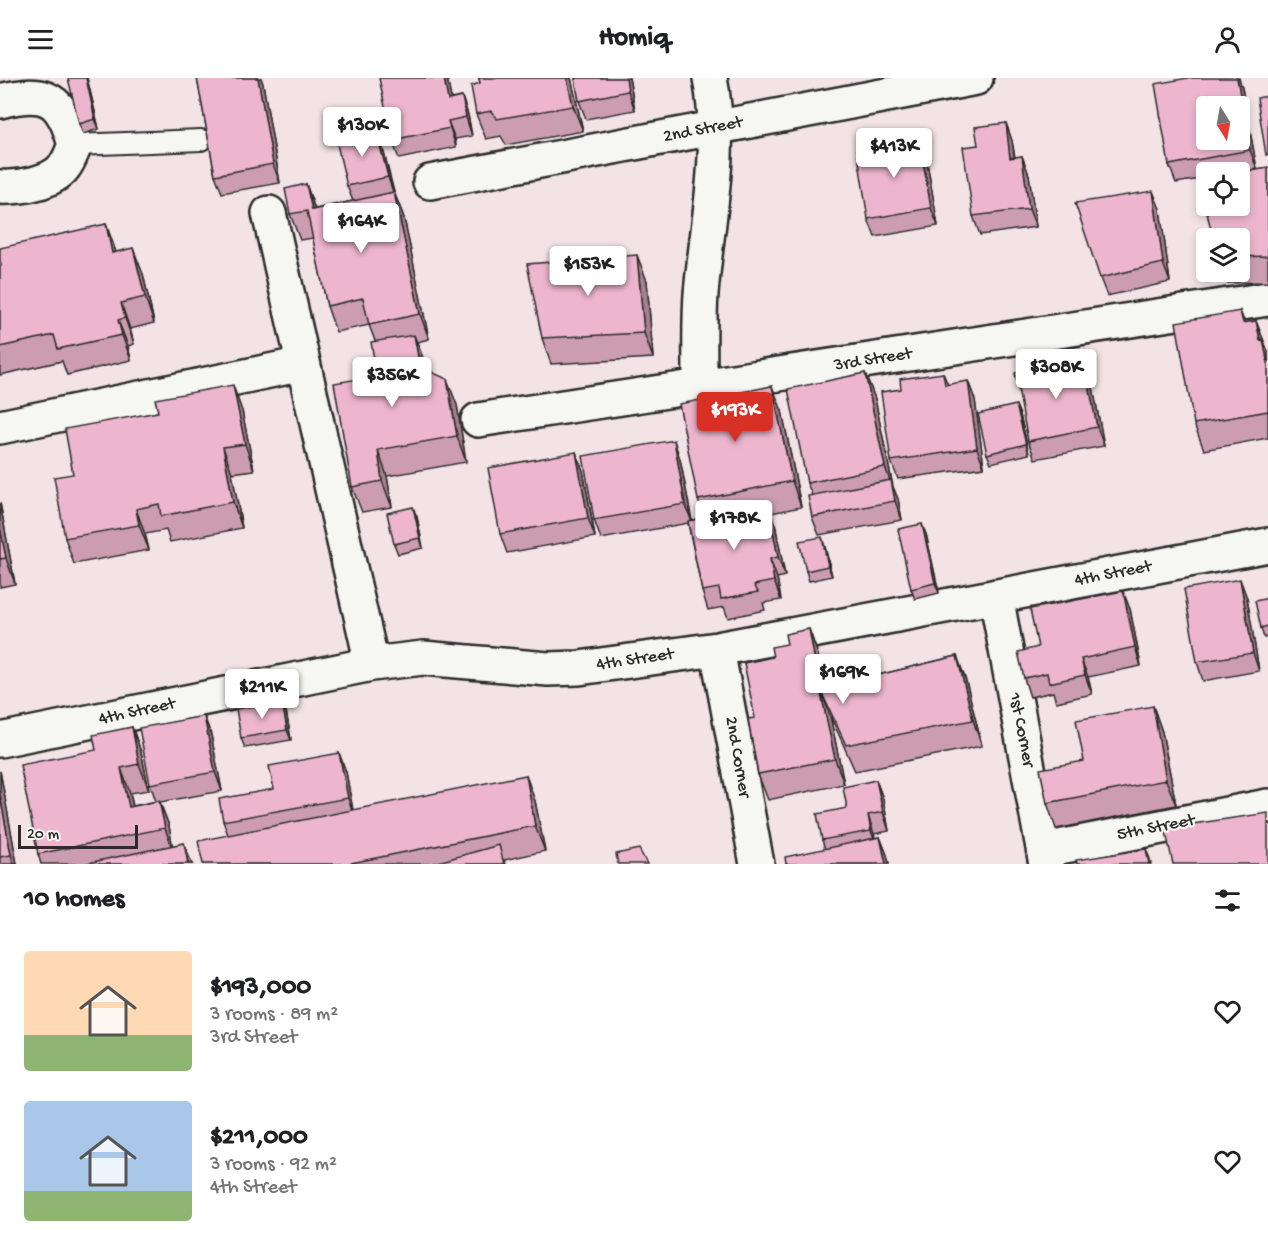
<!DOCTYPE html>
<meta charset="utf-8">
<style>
:root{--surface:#fff;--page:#f2f2f2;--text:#202124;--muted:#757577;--accent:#d93025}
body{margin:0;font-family:"Gochi Hand",sans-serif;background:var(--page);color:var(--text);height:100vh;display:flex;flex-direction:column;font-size:22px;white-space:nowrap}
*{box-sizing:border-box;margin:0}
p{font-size:20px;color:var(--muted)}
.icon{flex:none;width:33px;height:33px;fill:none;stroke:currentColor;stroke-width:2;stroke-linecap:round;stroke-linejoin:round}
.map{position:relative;height:786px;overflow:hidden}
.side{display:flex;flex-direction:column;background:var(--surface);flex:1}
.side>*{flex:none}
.needle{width:39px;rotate:169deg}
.buttons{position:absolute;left:1196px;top:18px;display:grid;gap:12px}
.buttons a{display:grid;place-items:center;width:54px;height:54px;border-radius:6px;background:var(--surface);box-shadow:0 3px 9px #0003;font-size:30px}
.scale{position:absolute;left:18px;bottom:15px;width:120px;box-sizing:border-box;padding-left:6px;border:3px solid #2b2b2b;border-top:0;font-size:16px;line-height:21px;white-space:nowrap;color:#2b2b2b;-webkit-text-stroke:4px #f6f6f2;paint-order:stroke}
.price{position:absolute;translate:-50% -51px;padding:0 14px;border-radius:6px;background:#fff;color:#222;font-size:20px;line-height:39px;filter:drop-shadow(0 2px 3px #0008)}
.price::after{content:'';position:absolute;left:50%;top:36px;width:18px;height:14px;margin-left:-9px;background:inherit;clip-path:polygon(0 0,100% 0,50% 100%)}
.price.selected{background:var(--accent);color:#fff}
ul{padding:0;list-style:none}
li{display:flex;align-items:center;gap:18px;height:150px;padding:0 24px}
li span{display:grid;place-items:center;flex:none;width:168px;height:120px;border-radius:6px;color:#555}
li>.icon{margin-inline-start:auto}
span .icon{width:72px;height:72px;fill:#fffc;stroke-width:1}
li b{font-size:26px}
h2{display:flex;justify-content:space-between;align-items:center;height:72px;padding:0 24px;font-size:26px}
header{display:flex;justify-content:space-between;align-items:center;height:78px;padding:0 24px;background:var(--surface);font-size:27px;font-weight:700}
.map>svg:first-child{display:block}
</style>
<header><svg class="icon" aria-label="menu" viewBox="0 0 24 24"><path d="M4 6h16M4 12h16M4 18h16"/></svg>Homiq<svg class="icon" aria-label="person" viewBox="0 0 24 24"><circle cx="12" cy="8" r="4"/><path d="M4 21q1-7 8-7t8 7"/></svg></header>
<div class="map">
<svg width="1268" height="786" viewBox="0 0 1268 786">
<rect width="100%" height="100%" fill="#f3e3e7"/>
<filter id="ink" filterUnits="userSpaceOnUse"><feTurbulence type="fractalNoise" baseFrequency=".0167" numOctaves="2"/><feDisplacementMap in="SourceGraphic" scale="12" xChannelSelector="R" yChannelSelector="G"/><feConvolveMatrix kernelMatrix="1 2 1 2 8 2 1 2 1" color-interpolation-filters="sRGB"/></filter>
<g filter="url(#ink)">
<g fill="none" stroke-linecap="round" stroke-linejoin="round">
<g stroke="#2b2b2b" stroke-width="24">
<path id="lane" d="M75 67 201 62"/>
</g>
<g stroke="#2b2b2b" stroke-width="38">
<path id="street" d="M0 23C47 11 62 20 75 67 72 74 69 83 64 89 52 105 19 110 0 109
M430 104 976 0
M269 135 372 586
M700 308C700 278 699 246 701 216 707 144 724 72 710 0
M478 342 1268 221
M0 349 303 286
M996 518 1046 786
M717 571 757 786
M0 662 372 586 423 580 548 591 579 590 717 571 1268 467
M1044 772 1268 728"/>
</g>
<use href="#lane" stroke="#f6f6f2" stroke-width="20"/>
<use href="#street" stroke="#f6f6f2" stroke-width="33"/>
</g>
<path fill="#cc9db1" stroke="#2b2b2b" stroke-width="1.5" d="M87 0 99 51 83 56 79 46Z
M197 0H261L263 6 280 105 222 115 215 97Z
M447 0 451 21 462 19 468 37 472 58 455 61 456 69 399 81 392 62Z
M479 0H571L583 53 506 67 501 58 486 61 476 36 480 5Z
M575 0H629L635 32 586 41 579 23Z
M1242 10 1257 91 1237 94H1206V100L1176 105 1169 87Z
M1006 45 1012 63 1015 79 1022 78 1029 97 1036 149 980 157 973 138 978 67Z
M919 60 926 79 938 148 875 159 868 141Z
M383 71 394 114 404 140 429 261 417 264 424 283 425 291 457 327 466 384 387 398 392 429 362 434 352 409 377 298 375 263 369 247 336 254 327 228 313 160 300 162 290 136 306 106 315 131 353 123 347 108Z
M1268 90V204L1226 205 1222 194H1239V160Z
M1160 131 1170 204 1107 218 1100 200Z
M106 146 116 174 143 196 154 245 130 251 134 266 128 268 131 282 67 297 62 283 0 297V189Z
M647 203 653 280 551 286 542 260Z
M1240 233 1245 245 1256 243 1268 274V360L1204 372 1194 346Z
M1084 281 1091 299 1104 368 1035 381 1028 363Z
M865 295 875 321 893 409 898 421 902 442 819 457 812 439V417L807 405Z
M943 295 948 307 968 303 975 322 984 389 898 401 891 383 901 311Z
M242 333 254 392 232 395 242 450 170 464 166 452 145 456 149 472 74 486 65 460 73 396Z
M782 333 801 429 771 435 775 446 785 498 777 500 781 522 763 525 765 532 728 540 724 529 708 532 702 513 688 445 601 461 594 442 680 381 692 442 705 440 698 422Z
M1020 337 1029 376 991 385 987 376Z
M576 374 583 393 595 459 507 475 500 456Z
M0 425 15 506 0 509Z
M417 439 423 470 398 476 394 466Z
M926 456 939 515 915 521 911 511Z
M825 469 832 498 809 503 806 493Z
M1247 520 1259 593 1203 603 1197 584Z
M1268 520V559L1264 560 1261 550Z
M1130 531 1141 588 1088 599 1092 616 1056 624 1053 614 1030 619 1024 600 1038 569Z
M809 551 818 577 825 610 957 578 966 603 982 668 855 693 830 637 844 706 768 722 758 696 755 640 773 579 787 566Z
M282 623 286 633 291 662 245 670 241 660Z
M1153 628 1162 654 1176 727 1056 751 1047 725 1084 683Z
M204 638 211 657 222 713 160 724 169 748 172 768 192 786H41L38 776 96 672 132 649 141 674 149 712 130 715 133 728 156 723 150 706Z
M339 675 346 694 353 732 535 723 545 773 504 782 506 786H203L228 757 223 743Z
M0 693 17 786H0Z
M876 702 883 721 889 753 874 756 875 760 880 759 887 777 889 786H786L825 771 822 762 847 730Z"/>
<path fill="#a67f90" stroke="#2b2b2b" stroke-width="1.5" d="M86 0H87L99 51 95 41Z
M258 0H261L263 6 280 105 273 86Z
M444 0H447L455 40 448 22Z
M567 0H571L583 53 573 28Z
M626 0H629L635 32 628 13Z
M1237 0H1239L1242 10 1257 91 1250 72Z
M462 19 468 37 472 58 466 39Z
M448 43 455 61 456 69 450 50Z
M1006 45 1012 63 1017 99 1010 80Z
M376 52 383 71 394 117 388 99Z
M919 60 926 79 938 148 931 130Z
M1022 78 1029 97 1036 149 1029 131Z
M306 106 315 132H312Z
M1153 113 1160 131 1170 204 1163 185Z
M394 114 404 140 429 261 420 236Z
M106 146 115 172 121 201 112 175Z
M133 170 143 196 154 245 145 219Z
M637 177 647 203 653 280 644 255Z
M121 225 130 251 134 266 125 240Z
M118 242 128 268 131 282 122 257Z
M1256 243 1268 274V284L1260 262Z
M414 257 424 283 429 314 420 289Z
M1084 281 1091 299 1104 368 1097 349Z
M865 295 875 321 893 409 898 421 902 442 895 423 892 408 885 389Z
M447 301 457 327 466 384 457 358Z
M968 303 975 322 984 389 977 370Z
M233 307 242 333 254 392 245 366Z
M772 308 782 333 801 429 792 403Z
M1016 327 1020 337 1029 376 1026 366Z
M674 362 680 381 692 444 685 426Z
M223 369 232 395 242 450 233 424Z
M378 372 387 398 392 429 382 403Z
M576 374 583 393 595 459 588 440Z
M0 425 15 506 6 480 0 450Z
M768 428 775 446 785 498 778 479Z
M413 429 417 439 423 470 420 460Z
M136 431 145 456 149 472 139 447Z
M922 446 926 456 939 515 935 505Z
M822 459 825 469 832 498 828 488Z
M770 481 777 500 781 522 774 503Z
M1240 501 1247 520 1259 593 1253 575Z
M1123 513 1130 531 1141 588 1135 569Z
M809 551 818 577 828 628 820 611Z
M957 578 966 603 982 668 973 642Z
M1081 581 1088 599 1092 616 1085 597Z
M820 611 830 637 844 706 835 681Z
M282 623 286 633 291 662 287 652Z
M1153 628 1162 654 1176 727 1166 702Z
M204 638 211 657 222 713 215 694Z
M132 649 141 674 149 712 139 686Z
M339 675 346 694 354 739 348 720Z
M121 690 130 715 138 755 129 729Z
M0 693 17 786H14L11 777 0 717Z
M526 697 535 723 545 773 535 748Z
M876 702 883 721 889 753 883 734Z
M159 723 169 748 174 776 165 750Z
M868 737 874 756 878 771 871 753Z
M880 759 887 777 889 786H886Z
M184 765 192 786H188Z
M1146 771 1150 781 1151 786H1149Z"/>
<path fill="#edb6ce" stroke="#2b2b2b" stroke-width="1.5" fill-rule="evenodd" d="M68 0H86L95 41 79 46Z
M197 0H258L273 86 215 97Z
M379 0H444L448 22 462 19 466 39 448 43 450 50 392 62Z
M479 0H567L573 28 497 41 491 33 476 36 471 8 480 5Z
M575 0H626L628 13 579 23Z
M1188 0H1237L1250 72 1169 87 1155 6ZM1206 28H1239V62H1206Z
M1268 18V76L1266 77 1257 20Z
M1006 45 1010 80 1022 78 1029 131 973 138 963 69 978 67 975 49Z
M376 52 388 99 347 108 336 62Z
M919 60 931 130 868 141 857 71Z
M1268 90V178L1239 179V160H1213L1199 102 1206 100V128H1239V95Z
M306 106 312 132 394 114 420 236 369 247 363 220 327 228 307 133 290 136 285 111Z
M1153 113 1163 185 1100 200 1075 125Z
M106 146 112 175 133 170 145 219 121 225 125 240 118 242 122 257 58 271 54 257 0 269V189L1 188 0 182V170Z
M637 177 644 255 542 260 527 186Z
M1240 233 1243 245 1256 243 1260 262 1263 261 1267 282H1268V333L1194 346 1176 244Z
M414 257 420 289 447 301 457 358 378 372 382 403 352 409 334 305 377 298 371 264Z
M1084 281 1097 349 1028 363 1015 295Z
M865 295 885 389 807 405 788 311Z
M943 295 945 307 968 303 977 370 891 383 881 314 901 311 900 301Z
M233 307 245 366 223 369 233 424 161 438 159 426 136 431 139 447 65 460 54 399 73 396 65 351 158 334 155 321Z
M772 308 792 403 698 422 679 326Z
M1016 327 1026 366 987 376 978 336Z
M674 362 685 426 594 442 583 378Z
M576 374 588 440 500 456 488 390Z
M891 402 895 423 812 439 808 418Z
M768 428 778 479 770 481 774 503 754 507 758 514 721 521 719 510 702 513 688 443Z
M413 429 420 460 394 466 387 435Z
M922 446 935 505 911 511 898 451Z
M0 450 6 480 0 481Z
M822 459 828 488 806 493 799 463Z
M1240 501 1253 575 1197 584 1184 511Z
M1123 513 1135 569 1081 581 1085 597 1049 605 1047 595 1024 600 1018 574 1038 569 1030 531Z
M1268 520V548L1261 550 1255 523Z
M809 551 820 611 957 578 973 642 846 667 820 611 835 681 758 696 748 641 755 640 744 585 773 579 771 569 787 566 785 556Z
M282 623 287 652 241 660 236 631Z
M1153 628 1166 702 1047 725 1040 691 1084 683 1076 642Z
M204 638 215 694 150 706 139 650Z
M132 649 139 686 121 690 129 729 159 723 165 750 38 776 20 687 96 672 93 657Z
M339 675 348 720 223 743 219 721 274 711 269 688Z
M526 697 535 748 346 786H203L198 763Z
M876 702 883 734 868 737 871 753 822 762 817 736 847 730 843 709Z
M0 717 11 777 0 779Z
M1268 735V786H1173L1165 750Z
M880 759 886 786H786L785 779Z
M184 765 188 786H83Z
M499 767 504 786H431Z
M639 771 647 786H618L616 776Z
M1146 771 1149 786H1077L1076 782Z"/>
</g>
<g text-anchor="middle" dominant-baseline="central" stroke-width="4.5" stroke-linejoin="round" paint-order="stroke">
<g font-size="18" fill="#2b2b2b" stroke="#f6f6f2">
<text transform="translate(703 52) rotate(-11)">2nd Street</text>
<text transform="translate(873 282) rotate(-9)">3rd Street</text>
<text transform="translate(1113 496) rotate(-11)">4th Street</text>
<text transform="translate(635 582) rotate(-8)">4th Street</text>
<text transform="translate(137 634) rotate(-12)">4th Street</text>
<text transform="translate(1021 652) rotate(79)">1st Corner</text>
<text transform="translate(737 679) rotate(80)">2nd Corner</text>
<text transform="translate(1156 750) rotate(-11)">5th Street</text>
</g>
</g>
</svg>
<div class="buttons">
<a><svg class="needle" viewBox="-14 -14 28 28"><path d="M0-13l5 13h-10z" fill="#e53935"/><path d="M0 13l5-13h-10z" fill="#757577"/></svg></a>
<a><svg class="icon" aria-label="locate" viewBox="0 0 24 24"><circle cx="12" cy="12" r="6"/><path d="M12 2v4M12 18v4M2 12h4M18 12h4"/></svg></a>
<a><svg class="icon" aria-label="layers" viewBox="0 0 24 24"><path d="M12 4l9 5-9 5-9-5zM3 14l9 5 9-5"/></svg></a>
</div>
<div class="scale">20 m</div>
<b class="price" style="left:362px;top:80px">$130K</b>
<b class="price" style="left:894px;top:101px">$413K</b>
<b class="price" style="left:361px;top:176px">$164K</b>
<b class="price" style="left:588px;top:219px">$153K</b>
<b class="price" style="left:1056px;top:322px">$308K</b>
<b class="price" style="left:392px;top:330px">$356K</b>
<b class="price selected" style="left:735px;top:365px">$193K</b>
<b class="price" style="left:734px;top:473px">$178K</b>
<b class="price" style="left:843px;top:627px">$169K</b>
<b class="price" style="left:262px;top:642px">$211K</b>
</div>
<section class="side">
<h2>10 homes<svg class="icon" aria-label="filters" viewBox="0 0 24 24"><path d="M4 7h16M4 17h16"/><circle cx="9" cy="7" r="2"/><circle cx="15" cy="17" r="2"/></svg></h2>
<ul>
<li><span style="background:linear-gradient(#ffd9b3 70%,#8fb573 0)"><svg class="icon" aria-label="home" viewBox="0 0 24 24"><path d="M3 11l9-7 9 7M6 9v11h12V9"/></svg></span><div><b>$193,000</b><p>3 rooms · 89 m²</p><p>3rd Street</p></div><svg class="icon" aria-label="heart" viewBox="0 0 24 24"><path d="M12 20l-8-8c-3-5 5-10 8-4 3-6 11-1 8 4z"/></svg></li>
<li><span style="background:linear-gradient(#a9c7e8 75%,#8fb573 0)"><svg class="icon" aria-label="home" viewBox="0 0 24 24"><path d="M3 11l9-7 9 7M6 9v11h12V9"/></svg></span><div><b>$211,000</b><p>3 rooms · 92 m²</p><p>4th Street</p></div><svg class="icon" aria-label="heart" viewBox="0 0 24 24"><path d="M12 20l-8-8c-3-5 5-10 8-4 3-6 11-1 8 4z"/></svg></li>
</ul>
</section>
